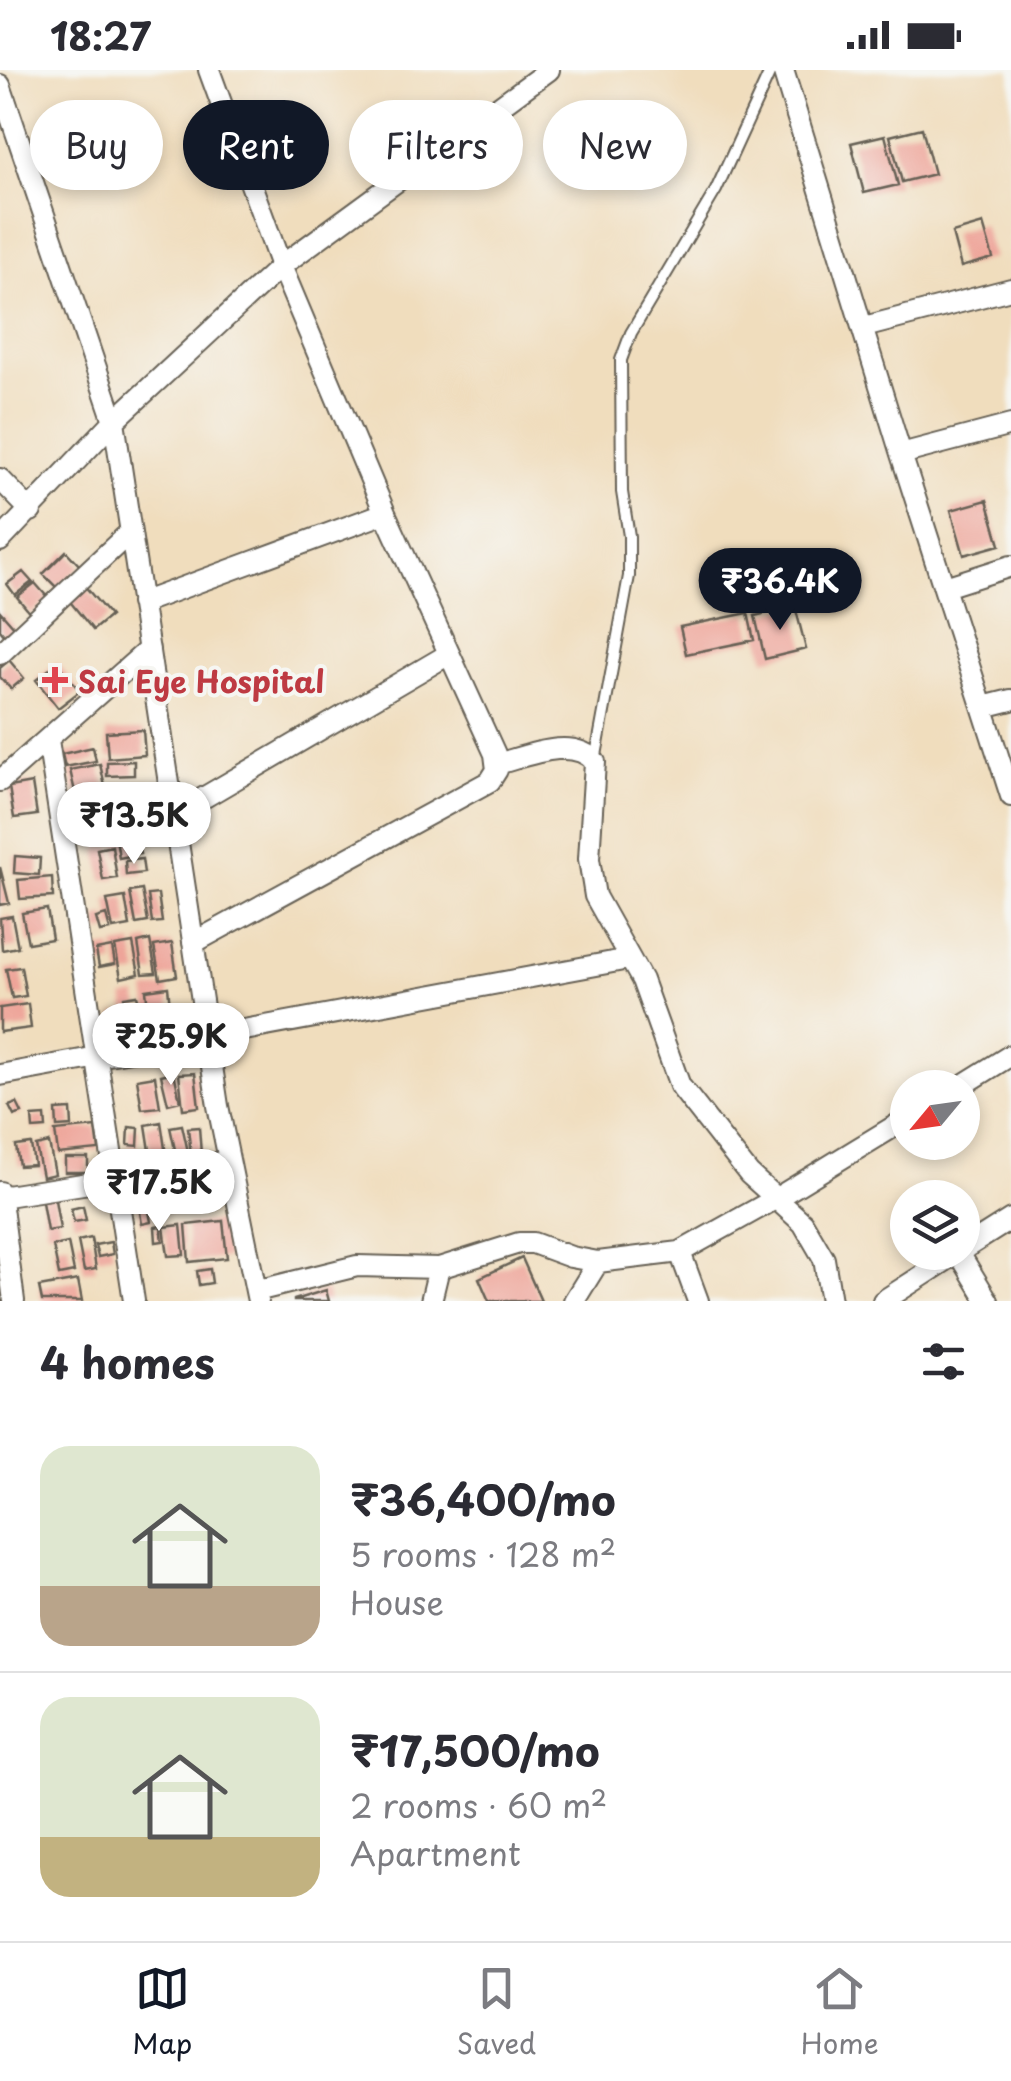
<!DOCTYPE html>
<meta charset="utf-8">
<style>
:root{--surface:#fff;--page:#f2f2f3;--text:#2b2b33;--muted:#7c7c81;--line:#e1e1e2;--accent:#111827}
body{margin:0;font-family:"Playpen Sans",sans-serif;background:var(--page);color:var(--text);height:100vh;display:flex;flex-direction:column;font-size:38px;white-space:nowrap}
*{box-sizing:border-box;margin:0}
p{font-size:32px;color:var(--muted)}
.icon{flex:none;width:55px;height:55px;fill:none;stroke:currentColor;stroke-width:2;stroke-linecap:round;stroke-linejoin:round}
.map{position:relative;height:1231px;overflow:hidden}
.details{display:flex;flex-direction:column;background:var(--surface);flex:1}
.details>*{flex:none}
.banner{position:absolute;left:30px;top:30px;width:952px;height:90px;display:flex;gap:20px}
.needle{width:65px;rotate:241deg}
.controls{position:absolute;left:890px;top:1000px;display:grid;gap:20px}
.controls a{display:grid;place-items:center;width:90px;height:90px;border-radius:50%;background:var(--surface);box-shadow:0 5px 15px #0003;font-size:50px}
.price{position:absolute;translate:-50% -85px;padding:0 22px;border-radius:35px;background:#fff;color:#222;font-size:32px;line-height:65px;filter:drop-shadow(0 2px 5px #0008)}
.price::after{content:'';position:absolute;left:50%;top:60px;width:30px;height:22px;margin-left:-15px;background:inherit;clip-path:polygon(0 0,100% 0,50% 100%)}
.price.current{background:var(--accent);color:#fff}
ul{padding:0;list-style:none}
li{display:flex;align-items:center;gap:30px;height:250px;padding:0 40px}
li+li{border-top:2px solid var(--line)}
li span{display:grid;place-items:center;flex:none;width:280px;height:200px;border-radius:30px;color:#555}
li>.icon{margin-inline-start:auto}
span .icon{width:120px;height:120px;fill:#fffc;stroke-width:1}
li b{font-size:42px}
h2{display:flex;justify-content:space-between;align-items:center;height:120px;padding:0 40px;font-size:42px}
.pill{padding:0 35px;border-radius:45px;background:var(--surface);box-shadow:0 5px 15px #0003;font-size:35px;line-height:90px}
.pill.current{background:var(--accent);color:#fff}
.status{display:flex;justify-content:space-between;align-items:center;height:70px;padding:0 50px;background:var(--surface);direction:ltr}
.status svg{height:28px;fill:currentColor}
.menu{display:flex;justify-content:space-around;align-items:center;height:140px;border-top:2px solid var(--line);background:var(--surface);font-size:28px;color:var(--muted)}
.menu a{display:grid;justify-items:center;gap:5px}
.menu .current{color:var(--accent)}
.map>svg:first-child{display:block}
</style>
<div class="status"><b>18:27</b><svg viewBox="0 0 49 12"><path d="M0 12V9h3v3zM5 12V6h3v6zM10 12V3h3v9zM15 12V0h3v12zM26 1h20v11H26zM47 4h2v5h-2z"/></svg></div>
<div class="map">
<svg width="1011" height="1231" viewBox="0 0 1011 1231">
<rect width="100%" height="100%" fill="#f6f6f2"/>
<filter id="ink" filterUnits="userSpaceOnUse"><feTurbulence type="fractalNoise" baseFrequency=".01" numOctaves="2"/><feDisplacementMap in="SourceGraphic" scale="20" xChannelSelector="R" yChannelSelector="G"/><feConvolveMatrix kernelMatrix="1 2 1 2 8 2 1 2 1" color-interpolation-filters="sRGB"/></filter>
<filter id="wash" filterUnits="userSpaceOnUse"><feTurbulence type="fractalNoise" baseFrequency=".0048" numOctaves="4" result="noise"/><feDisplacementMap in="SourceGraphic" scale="40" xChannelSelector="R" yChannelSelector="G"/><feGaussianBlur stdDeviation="2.25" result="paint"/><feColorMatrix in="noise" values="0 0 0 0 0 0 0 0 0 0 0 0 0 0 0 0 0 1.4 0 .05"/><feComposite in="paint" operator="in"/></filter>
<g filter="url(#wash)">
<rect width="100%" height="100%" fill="#f0ddbd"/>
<g id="blocks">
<path fill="#eea499" d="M922 58 934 104 902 112 890 66Z
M885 65 898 115 864 123 851 73Z
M983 154 993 188 961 197 952 163Z
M987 430 1000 475 964 485 951 440Z
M66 481 80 496 57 518 43 504Z
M23 502 32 512 15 525 7 514Z
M35 513 49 529 31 544 17 527Z
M83 514 110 546 93 560 67 528Z
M795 536 806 579 765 589 755 546Z
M0 541 14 557 5 566 0 560Z
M748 543 754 570 686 584 680 557Z
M9 590 24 608 11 619 0 607V598Z
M57 593 80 621 58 638 36 610Z
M143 660 145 685 108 688 106 662Z
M93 677 96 691 65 697 62 684Z
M134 691V705L107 706V692Z
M100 694 105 716 75 722 70 700Z
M32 713 37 745 14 748 9 717Z
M140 719 143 752 120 754 117 721Z
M105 723 110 759 95 761 92 745 70 748 68 728Z
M137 764 140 784 119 788 116 768Z
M112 776 117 808 103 810 97 779Z
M15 786 40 788 39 805 14 803Z
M142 789 144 803 126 805 125 791Z
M0 797 9 833 0 835Z
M52 807 53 827 20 829 18 810Z
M142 820 148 852 136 854 130 822Z
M158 824 162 852 152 853 148 825Z
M125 827 130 856 113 859 107 830Z
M47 839 52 869 28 873 22 843Z
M106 845 110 860 100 862 96 848Z
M12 846 18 877 2 880 0 848Z
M150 870 156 903 143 904 138 873Z
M133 873 139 904 121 908 115 876Z
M172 873 177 906 160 909 154 876Z
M112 877 115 894 99 897 96 880Z
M21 897 26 926 12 928 6 899Z
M168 917 171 945 149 947 146 920Z
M137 925 140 937 126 940 124 927Z
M28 934 31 958 0 962V938Z
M143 941 145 963 116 966 114 944Z
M174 1002 180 1031 168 1034 161 1005Z
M195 1003 199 1037 183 1039 179 1004Z
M155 1006 160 1037 142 1039 137 1009Z
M17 1033 22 1043 14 1046 9 1036Z
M71 1039 72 1056 57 1057 56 1040Z
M45 1046 46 1058 33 1059 32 1047Z
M161 1052 166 1085 151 1087 146 1055Z
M182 1055 188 1082 176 1084 170 1057Z
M96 1057 99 1080 58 1084 55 1061Z
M129 1057 139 1058 138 1076 128 1075Z
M199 1057 201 1084 191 1085 188 1058Z
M49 1073 55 1104 42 1107 36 1076Z
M31 1074 34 1095 19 1096 16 1076Z
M139 1082 145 1095 136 1099 130 1086Z
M65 1088H88V1102H65Z
M192 1102 197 1132 185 1134 181 1103Z
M169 1105 175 1135 161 1137 156 1108Z
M54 1124 60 1159 47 1161 41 1126Z
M147 1130 151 1152 142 1154 138 1131Z
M83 1136 86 1150 74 1152 71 1139Z
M223 1151 227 1188 189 1192 186 1155Z
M181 1155 184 1185 168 1186 164 1157Z
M161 1156 163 1171 156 1172 155 1157Z
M91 1168 96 1199 84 1201 78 1171Z
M111 1172 113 1184 98 1187 95 1175Z
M68 1173 74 1202 59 1205 53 1176Z
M522 1188 541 1231H489L479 1208Z
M210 1199 212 1213 199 1215 197 1201Z
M78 1210 82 1231H42L39 1217Z
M326 1220 329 1231H294V1230Z"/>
</g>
</g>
<g filter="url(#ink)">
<use href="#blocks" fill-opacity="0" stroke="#666054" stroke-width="2.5"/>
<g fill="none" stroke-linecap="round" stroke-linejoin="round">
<g stroke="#666054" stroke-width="14">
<path id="lane" d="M595 691 629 506V466L622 422 621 290 631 263 716 120 771 0"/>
</g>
<g stroke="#666054" stroke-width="24">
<path id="street" d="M783 0 901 384 1011 726
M0 15 114 351 281 196 549 0
M864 257 1011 219
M114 351 218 1036 258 1231
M901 384 1011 355
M0 409 31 441
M0 471 114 351
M945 517 1011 496
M141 533 385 443
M0 584 130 462
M983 637 1011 630
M48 670 134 1231
M497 694C524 687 574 665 595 692L589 789 595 826 642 910 680 1016 749 1104 803 1153 824 1189 831 1231
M0 711 149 579
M174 745 449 584
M193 873 490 711 497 700 495 684 385 443 281 196 209 0
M0 1005 629 889
M958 1018 1011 985
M0 1122 14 1231
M0 1127 229 1091
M962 1180 1011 1149
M680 1182 698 1231
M959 1183 988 1231
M256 1221 357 1196 439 1198 519 1173H533L571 1187 598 1192 680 1182 775 1129 908 1048
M431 1231 439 1198
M574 1231 598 1192
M883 1231 959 1182"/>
</g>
<use href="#lane" stroke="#fff" stroke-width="10"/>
<use href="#street" stroke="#fff" stroke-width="20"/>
</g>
</g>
<path fill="#e0444e" stroke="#f6f6f2" stroke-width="4" d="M50 595h10v10h10v10h-10v10h-10v-10h-10v-10h10z"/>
<g text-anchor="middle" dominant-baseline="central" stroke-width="8" stroke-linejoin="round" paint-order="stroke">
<g font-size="30" font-weight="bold" fill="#be3a42" stroke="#f6f6f2" text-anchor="start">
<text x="78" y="610">Sai Eye Hospital</text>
</g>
</g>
</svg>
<div class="controls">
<a><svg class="needle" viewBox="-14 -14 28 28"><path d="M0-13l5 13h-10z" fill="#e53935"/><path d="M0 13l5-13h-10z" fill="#7c7c81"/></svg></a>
<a><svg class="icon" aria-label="layers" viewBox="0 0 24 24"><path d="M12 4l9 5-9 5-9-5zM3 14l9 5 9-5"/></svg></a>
</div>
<b class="price current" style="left:780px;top:563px">₹36.4K</b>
<b class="price" style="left:134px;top:797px">₹13.5K</b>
<b class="price" style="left:171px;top:1018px">₹25.9K</b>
<b class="price" style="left:159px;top:1164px">₹17.5K</b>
<div class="banner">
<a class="pill">Buy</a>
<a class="pill current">Rent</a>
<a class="pill">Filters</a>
<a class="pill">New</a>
</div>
</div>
<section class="details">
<h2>4 homes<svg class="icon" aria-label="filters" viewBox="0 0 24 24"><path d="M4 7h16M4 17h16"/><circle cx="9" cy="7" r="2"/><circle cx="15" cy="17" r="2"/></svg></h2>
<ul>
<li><span style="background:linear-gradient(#dfe7d0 70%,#b9a48a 0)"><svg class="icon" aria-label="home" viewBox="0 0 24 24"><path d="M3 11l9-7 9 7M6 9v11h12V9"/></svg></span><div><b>₹36,400/mo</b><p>5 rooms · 128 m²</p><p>House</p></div></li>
<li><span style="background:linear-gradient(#dfe7d0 70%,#c2b280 0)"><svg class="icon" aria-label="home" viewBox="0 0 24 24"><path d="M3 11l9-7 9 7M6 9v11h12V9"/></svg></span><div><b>₹17,500/mo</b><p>2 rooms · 60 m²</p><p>Apartment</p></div></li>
</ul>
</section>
<nav class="menu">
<a class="current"><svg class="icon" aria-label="map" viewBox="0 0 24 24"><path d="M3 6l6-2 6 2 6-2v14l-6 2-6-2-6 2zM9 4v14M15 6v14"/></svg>Map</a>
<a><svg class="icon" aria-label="saved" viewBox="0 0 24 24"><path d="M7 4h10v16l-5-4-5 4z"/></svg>Saved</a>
<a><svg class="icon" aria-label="home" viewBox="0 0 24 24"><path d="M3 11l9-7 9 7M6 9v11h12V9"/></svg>Home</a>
</nav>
